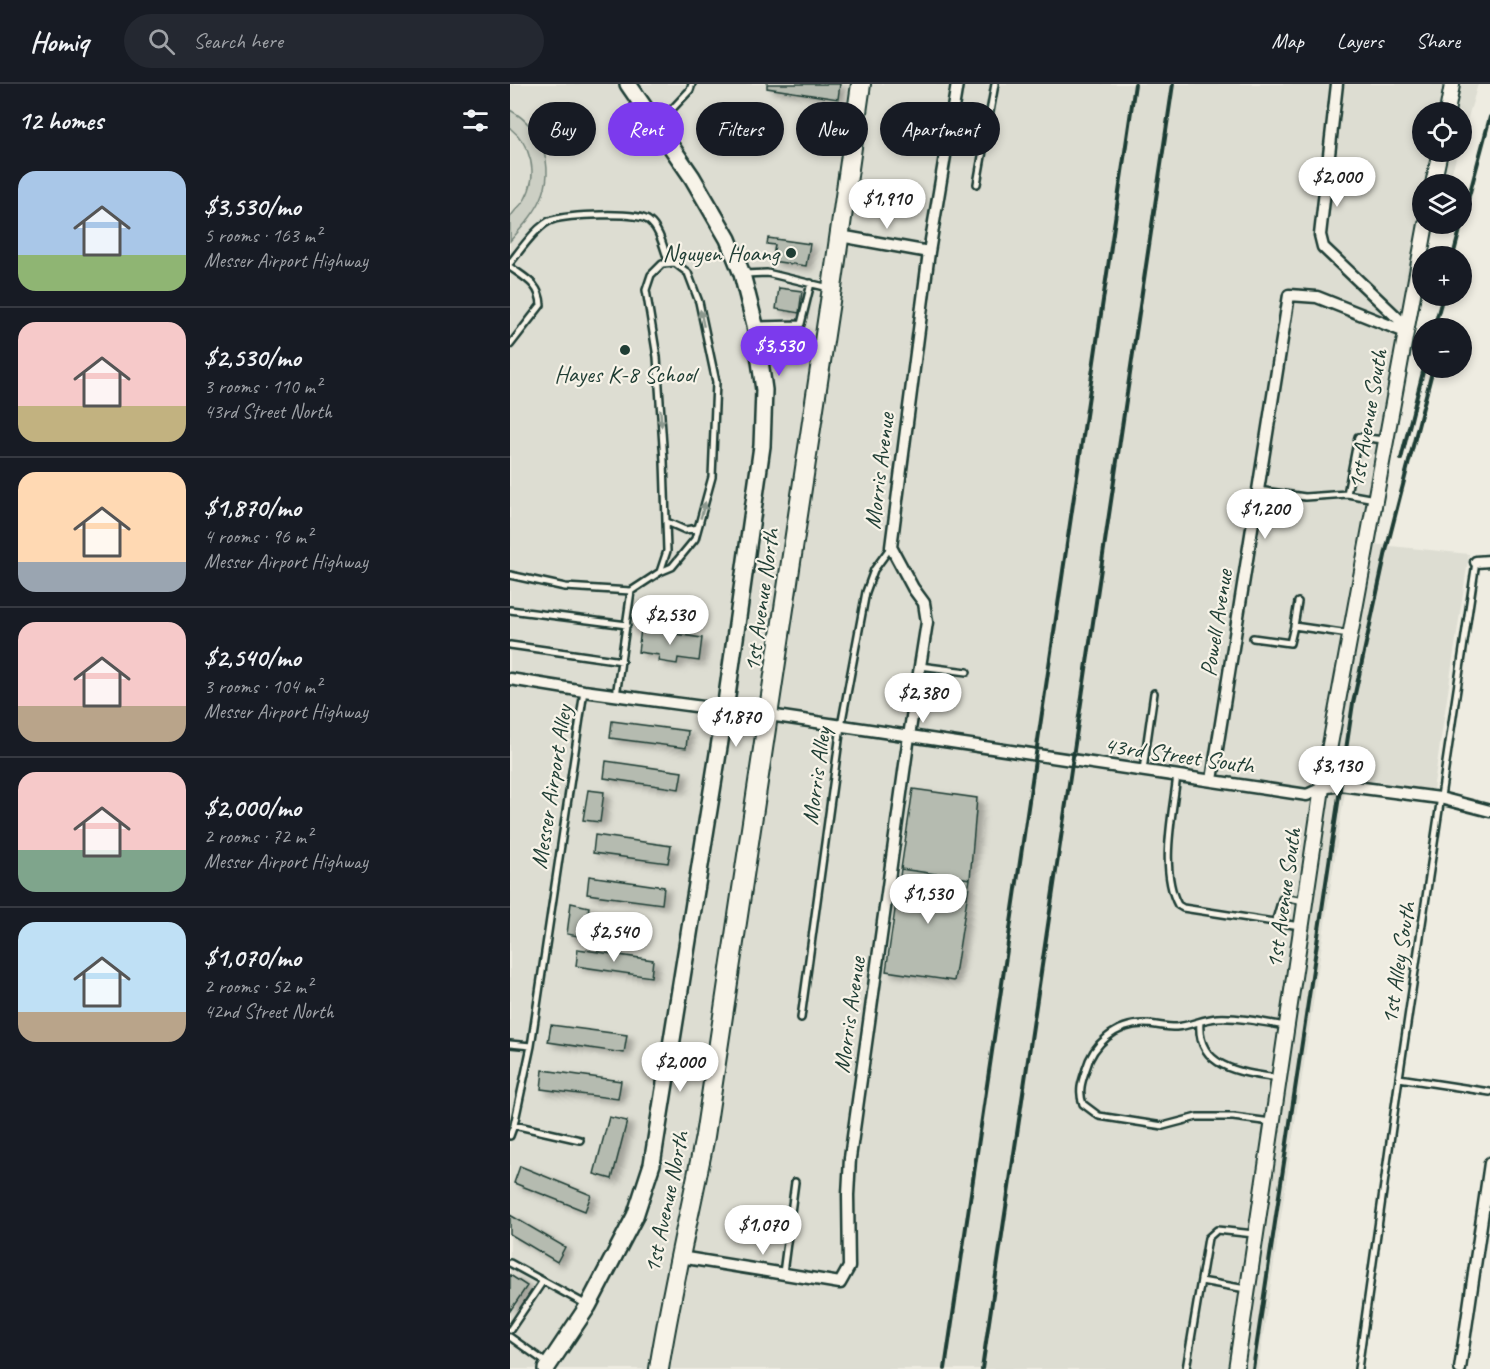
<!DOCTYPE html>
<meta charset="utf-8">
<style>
:root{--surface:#171b24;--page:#242831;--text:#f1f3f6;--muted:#9ea1a6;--line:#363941;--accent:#7c3aed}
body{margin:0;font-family:Caveat,sans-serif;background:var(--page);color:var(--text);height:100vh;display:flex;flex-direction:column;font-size:22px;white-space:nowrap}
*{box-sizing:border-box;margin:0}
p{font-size:20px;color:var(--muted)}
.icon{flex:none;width:33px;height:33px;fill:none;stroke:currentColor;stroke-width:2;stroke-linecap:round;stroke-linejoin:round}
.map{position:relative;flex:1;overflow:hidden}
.drawer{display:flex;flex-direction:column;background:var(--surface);width:510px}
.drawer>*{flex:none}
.guide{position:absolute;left:18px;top:18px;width:570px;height:54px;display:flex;gap:12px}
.tools{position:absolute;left:902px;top:18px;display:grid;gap:12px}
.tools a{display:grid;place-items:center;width:60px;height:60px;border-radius:50%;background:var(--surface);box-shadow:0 3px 9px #0003;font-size:30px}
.price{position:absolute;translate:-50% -51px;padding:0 14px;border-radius:21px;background:#fff;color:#222;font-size:20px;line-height:39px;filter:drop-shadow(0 2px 3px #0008)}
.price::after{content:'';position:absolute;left:50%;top:36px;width:18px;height:14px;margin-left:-9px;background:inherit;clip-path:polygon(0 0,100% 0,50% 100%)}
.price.current{background:var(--accent);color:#fff}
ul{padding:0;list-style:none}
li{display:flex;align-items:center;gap:18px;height:150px;padding:0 18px}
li+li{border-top:2px solid var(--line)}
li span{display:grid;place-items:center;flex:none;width:168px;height:120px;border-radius:18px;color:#555}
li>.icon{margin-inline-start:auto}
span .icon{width:72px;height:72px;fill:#fffc;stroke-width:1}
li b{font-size:26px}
h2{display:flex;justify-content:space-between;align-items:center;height:72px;padding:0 18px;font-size:26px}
.tag{padding:0 21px;border-radius:27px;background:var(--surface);box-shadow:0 3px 9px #0003;font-size:21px;line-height:54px}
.tag.current{background:var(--accent);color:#fff}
header{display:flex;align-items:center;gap:36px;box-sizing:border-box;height:84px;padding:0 30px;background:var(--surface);border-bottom:2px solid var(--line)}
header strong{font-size:28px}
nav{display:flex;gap:33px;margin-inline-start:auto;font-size:21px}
.search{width:420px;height:54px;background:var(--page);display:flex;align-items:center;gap:15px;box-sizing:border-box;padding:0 21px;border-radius:33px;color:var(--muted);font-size:22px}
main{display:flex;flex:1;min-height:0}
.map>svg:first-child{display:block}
</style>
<header>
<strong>Homiq</strong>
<div class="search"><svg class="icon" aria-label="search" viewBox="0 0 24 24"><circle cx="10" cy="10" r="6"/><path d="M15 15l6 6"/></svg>Search here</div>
<nav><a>Map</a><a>Layers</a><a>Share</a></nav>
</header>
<main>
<section class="drawer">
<h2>12 homes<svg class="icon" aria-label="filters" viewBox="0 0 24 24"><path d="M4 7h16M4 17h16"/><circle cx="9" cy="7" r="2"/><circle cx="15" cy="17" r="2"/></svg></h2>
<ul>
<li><span style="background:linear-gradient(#a9c7e8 70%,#8fb573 0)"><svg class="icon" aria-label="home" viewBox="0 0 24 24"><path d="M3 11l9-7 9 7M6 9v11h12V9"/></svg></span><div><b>$3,530/mo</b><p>5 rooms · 163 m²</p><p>Messer Airport Highway</p></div></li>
<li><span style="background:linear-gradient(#f6c9c9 70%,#c2b280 0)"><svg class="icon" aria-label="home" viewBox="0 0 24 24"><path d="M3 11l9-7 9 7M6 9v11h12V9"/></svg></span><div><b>$2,530/mo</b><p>3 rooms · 110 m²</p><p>43rd Street North</p></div></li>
<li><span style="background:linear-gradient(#ffd9b3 75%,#9aa5b1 0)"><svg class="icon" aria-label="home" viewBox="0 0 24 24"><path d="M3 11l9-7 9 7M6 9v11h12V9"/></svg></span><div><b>$1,870/mo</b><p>4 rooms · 96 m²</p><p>Messer Airport Highway</p></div></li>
<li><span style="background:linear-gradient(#f6c9c9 70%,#b9a48a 0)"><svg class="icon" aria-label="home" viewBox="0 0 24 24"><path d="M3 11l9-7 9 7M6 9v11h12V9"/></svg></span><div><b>$2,540/mo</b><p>3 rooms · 104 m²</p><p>Messer Airport Highway</p></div></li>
<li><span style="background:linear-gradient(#f6c9c9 65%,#7fa58c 0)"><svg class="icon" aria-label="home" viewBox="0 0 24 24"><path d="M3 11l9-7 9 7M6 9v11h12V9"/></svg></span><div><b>$2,000/mo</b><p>2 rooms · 72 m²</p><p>Messer Airport Highway</p></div></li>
<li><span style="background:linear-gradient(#bfe0f5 75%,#b9a48a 0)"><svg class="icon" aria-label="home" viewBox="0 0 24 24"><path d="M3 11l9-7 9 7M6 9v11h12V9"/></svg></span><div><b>$1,070/mo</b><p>2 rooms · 52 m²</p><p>42nd Street North</p></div></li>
</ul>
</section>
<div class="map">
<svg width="980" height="1285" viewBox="0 0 980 1285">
<defs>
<filter id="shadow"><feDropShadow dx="6" dy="4" stdDeviation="3" flood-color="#0004"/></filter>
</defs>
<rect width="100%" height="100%" fill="#eeece1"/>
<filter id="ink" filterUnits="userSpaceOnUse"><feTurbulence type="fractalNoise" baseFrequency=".0167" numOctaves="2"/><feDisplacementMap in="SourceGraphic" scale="12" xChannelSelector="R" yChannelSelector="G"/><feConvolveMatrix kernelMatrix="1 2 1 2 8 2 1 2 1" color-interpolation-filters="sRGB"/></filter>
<g filter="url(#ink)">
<path fill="#ddddd2" d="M0 0H968L951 57V28H912V68H948L938 100H912V140H926L917 172 861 460 959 470 923 706 837 693 748 1285H0Z"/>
<path fill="#cccfc4" stroke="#76867c" stroke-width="1.5" d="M0 26C31 43 46 82 31 115 24 131 11 144 0 157 0 151 0 140 0 134 3 127 11 122 15 115 29 90 21 61 0 44Z"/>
<path fill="#b5bbb0" stroke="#1f3d34" stroke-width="1.5" filter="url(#shadow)" d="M257 0H330L328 15 257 4Z
M258 154 300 160 296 182 262 177 265 161 257 160Z
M269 204 292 207 289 229 266 225Z
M131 545 192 554 189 577 168 574 167 580 148 577 149 571 128 568Z
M102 637 178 647 176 664 100 654Z
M96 677 172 688 169 705 94 694Z
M403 705 467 714 460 795 391 785Z
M78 706 94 708 90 738 73 736Z
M85 751 161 762 158 779 83 769Z
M391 785 460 795 444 897 376 887Z
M79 792 154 803 152 820 77 810Z
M61 819 79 823 73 853 57 850Z
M68 865 143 876 141 893 66 882Z
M41 941 117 951 114 969 38 958Z
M33 986 111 997 108 1015 31 1005Z
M99 1033 117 1037 102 1095 84 1090Z
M10 1082 81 1111 75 1127 4 1099Z
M0 1131 55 1163 47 1178 0 1150Z
M0 1191 17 1202 0 1227Z"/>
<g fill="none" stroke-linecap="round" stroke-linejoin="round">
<g stroke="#1f3d34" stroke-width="10">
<path id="service" d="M149 39 180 6 182 0
M467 100 485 0
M0 179C9 168 28 140 42 136 57 131 127 127 139 137 150 145 154 166 159 179
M0 183C15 194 30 200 31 221L0 261
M234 190 257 189 319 204
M247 241 291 240 301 199
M748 406 795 413 837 410
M865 415 837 410 848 353 874 356
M157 438 175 446 188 444
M0 491 55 503 121 507 106 612
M121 507 150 488 162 483 185 455 202 393 206 298 189 218 178 189 165 179 152 180 141 191 136 206 147 273 154 377 157 467 150 488
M0 526 117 541
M784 542 788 518
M743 554 780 559 784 542 839 550
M0 561 112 577
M410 582 457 588
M633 686 644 609
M667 691C663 729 649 786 668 821L673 824 790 842
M765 839 772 815 778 814 793 817
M291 934 331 642 356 508 364 486 380 464
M690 938C686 984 732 989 768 994
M0 960 21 962
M889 994 980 1008
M761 1038 723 1033H687L653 1042 589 1032 573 1020C568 1007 572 997 576 985 583 960 606 940 634 940 644 940 655 943 666 943 680 942 693 935 707 934 729 933 753 938 775 942
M4 1041 70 1056
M0 1052 4 1041 21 962 74 607
M0 1179 77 1221
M273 1189 285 1098
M691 1197 736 1205
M0 1246 33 1197
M0 1253 38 1280
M676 1285 698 1154 707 1146 744 1150
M848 1285 889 994 966 478"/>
</g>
<g stroke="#1f3d34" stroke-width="15">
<path id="minor" d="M330 152 419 168
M966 478 980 477
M0 595 74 607 215 626
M259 631 797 711 812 704 830 701 930 714 980 727
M702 696 779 211 807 213 893 247 896 242 813 163 810 151 827 0
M170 1173 330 1199 339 1183 338 1111 340 1074 399 652 417 538 414 519 403 504 381 463 419 168 447 0
M950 1285 980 1079"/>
</g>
<g stroke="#1f3d34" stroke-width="18">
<path id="tertiary" d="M937 28 942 1
M923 100 930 68
M726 1285 812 704 916 140"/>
</g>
<g stroke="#1f3d34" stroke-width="20">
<path id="secondary" d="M36 1285 78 1222 125 1132 142 1080 215 626 252 362 254 306 245 241 232 190 218 155 182 93 118 0"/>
</g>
<g stroke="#1f3d34" stroke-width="22">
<path id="primary" d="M149 1285C161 1207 180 1130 195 1052L322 204 351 0"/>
</g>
<use href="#service" stroke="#f7f3e8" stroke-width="5"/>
<use href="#minor" stroke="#f7f3e8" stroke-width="10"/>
<use href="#tertiary" stroke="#f7f3e8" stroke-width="14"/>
<use href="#secondary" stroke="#f7f3e8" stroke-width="15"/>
<use href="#primary" stroke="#f7f3e8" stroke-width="18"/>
<path stroke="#1f3d34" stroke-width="4" d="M943 172 980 33
M924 244 933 212
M891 375 914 284
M435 1285 625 0
M472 1285 663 0
M743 1285 843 619 876 467 923 284"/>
</g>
<defs><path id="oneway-solid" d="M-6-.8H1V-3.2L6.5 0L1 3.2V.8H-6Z" transform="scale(1.5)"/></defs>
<g fill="#8b988e">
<use href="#oneway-solid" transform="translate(192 234) rotate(-102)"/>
<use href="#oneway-solid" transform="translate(151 334) rotate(86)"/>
<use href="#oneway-solid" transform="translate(193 426) rotate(-74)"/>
</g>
</g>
<g fill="#1f3d34" stroke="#f7f3e8" stroke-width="2">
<circle cx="281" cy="169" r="6"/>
<circle cx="115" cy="266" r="6"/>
</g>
<g text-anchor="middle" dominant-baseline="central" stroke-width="4.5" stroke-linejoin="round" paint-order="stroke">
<g font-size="24" fill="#1f3d34" stroke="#f7f3e8" text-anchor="end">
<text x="269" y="169">Nguyen Hoang</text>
<text x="115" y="290" text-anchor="middle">Hayes K-8 School</text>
</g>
<g font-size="24" fill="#1f3d34" stroke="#f7f3e8">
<text transform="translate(857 335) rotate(-80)">1st Avenue South</text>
<text transform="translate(369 387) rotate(-83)">Morris Avenue</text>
<text transform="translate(251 516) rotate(-82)">1st Avenue North</text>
<text transform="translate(706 539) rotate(-81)">Powell Avenue</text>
<text transform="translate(669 671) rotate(8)">43rd Street South</text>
<text transform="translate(306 692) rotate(-82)">Morris Alley</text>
<text transform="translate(41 703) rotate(-81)">Messer Airport Alley</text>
<text transform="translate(773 814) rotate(-82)">1st Avenue South</text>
<text transform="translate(888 879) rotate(-81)">1st Alley South</text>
<text transform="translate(339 931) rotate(-82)">Morris Avenue</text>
<text transform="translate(156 1118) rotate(-78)">1st Avenue North</text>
</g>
</g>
</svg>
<div class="tools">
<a><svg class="icon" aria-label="locate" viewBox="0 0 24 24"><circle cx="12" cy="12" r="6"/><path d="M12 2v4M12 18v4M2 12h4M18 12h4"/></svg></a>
<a><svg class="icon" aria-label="layers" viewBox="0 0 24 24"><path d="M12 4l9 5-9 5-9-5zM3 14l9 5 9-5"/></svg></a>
<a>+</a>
<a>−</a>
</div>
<b class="price" style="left:827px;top:124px">$2,000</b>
<b class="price" style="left:377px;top:146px">$1,910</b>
<b class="price current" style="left:269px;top:293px">$3,530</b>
<b class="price" style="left:755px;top:456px">$1,200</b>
<b class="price" style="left:160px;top:562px">$2,530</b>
<b class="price" style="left:413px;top:640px">$2,380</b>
<b class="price" style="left:226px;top:664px">$1,870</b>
<b class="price" style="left:827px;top:713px">$3,130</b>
<b class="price" style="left:418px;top:841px">$1,530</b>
<b class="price" style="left:104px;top:879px">$2,540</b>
<b class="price" style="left:170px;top:1009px">$2,000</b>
<b class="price" style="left:253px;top:1172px">$1,070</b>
<div class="guide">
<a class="tag">Buy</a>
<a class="tag current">Rent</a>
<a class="tag">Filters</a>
<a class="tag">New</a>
<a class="tag">Apartment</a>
</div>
</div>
</main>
